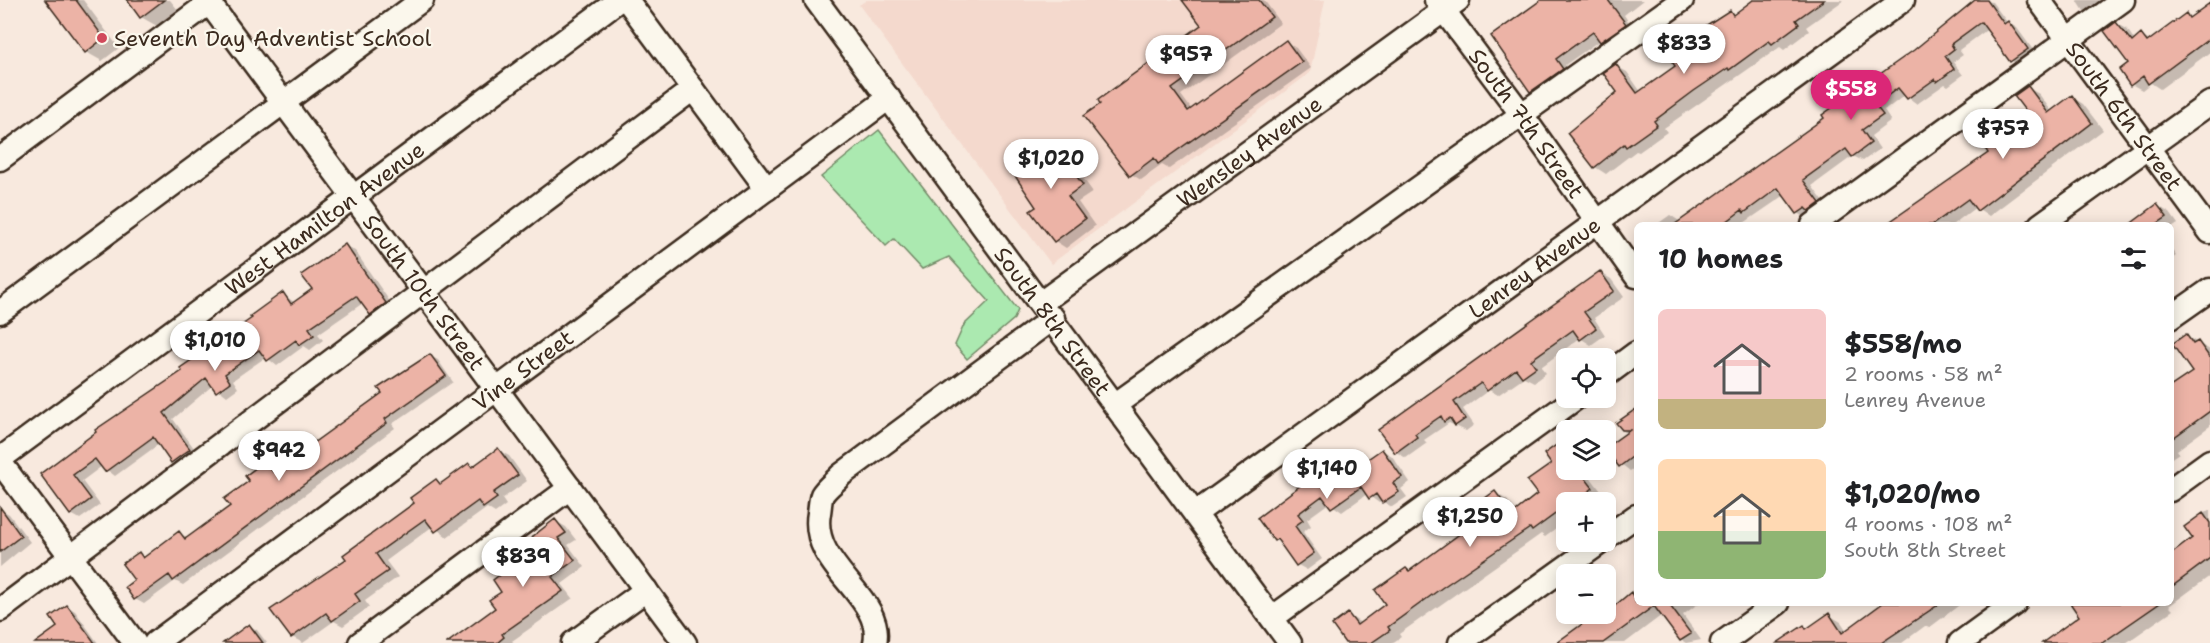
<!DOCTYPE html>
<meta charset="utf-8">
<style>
:root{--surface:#fff;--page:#f6f6f6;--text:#202124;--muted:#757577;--accent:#db2777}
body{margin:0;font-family:"Shantell Sans",sans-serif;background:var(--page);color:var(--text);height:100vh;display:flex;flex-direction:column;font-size:22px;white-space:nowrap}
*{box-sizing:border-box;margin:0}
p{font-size:20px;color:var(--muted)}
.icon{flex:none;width:33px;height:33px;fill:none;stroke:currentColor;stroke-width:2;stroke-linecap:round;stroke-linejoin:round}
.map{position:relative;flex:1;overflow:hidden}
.sheet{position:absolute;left:1634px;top:222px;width:540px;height:384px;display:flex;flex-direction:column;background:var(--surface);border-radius:9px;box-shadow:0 3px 15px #0003}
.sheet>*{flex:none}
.fabs{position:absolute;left:1556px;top:348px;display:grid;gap:12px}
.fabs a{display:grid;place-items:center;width:60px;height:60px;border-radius:9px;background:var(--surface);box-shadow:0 3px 15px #0003;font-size:30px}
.price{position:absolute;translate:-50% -51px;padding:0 14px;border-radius:21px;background:#fff;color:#222;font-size:20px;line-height:39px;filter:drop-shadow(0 2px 3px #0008)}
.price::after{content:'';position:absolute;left:50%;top:36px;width:18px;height:14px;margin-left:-9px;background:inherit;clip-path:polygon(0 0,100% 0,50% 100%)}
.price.selected{background:var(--accent);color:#fff}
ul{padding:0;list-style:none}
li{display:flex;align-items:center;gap:18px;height:150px;padding:0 24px}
li span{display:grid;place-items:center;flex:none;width:168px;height:120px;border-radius:9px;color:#555}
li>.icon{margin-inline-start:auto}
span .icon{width:72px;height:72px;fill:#fffc;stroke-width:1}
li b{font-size:26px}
h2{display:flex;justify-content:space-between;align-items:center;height:72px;padding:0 24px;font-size:26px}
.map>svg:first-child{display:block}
</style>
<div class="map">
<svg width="2210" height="643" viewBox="0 0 2210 643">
<rect width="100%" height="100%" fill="#f8e9de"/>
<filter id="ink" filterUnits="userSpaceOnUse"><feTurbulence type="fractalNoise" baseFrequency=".0167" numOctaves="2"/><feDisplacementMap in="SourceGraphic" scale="12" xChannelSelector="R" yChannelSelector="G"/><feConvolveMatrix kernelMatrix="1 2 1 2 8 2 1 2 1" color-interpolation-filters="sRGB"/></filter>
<g filter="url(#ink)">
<path fill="#f4d9cd" d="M867 0H1325L1310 73 1051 264 859 5Z"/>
<path fill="#abe9b0" stroke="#738a67" stroke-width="1.5" d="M879 130 1018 310 1014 319 967 359 955 345 964 325 989 301 949 257 922 269 894 239 886 246 821 177Z"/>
<path fill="#0003" d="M47 0H83L119 48 102 61 86 52Z
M129 0H170L178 10 157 26 141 17Z
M1184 0H1264L1281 23 1181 95 1192 110 1286 42 1296 48 1311 68 1169 169 1162 165 1141 180 1131 174 1085 116 1203 26Z
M1543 0H1643L1624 15 1634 30 1611 46 1600 40 1565 65 1572 75 1541 96 1531 91Z
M1756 0H1844L1806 27 1809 31 1784 50 1780 47 1664 128 1667 132 1639 152 1636 151 1606 174 1595 167 1619 92 1616 66 1627 72 1641 92 1677 66 1670 57 1712 22 1730 12 1735 15Z
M1978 0 1992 2 2007 22 2017 28 2036 54 2020 66 2011 60 1988 29 1959 50 1963 55 1953 62 1963 75 1948 86 1945 84 1917 104 1905 95 1884 111 1891 121 1871 136 1880 149 1863 161 1853 156 1812 186 1829 209 1808 219 1798 213 1785 195 1741 225H1656L1670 215 1681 222 1826 118Z
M2077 0H2116L2094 16 2084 11Z
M2210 5V52L2160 89 2151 83 2142 90 2131 84 2130 63 2116 23 2127 29 2135 41 2141 36 2150 41 2186 15 2192 18Z
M2028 88 2039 94 2052 112 2072 97 2083 104 2103 130 1989 216 1976 207 1952 225H1885L1990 154 2032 117Z
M1051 143 1062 149 1093 192 1078 202 1095 226 1066 248 1055 241 1038 207Z
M2158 206 2170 213 2178 224 2170 229V225H2132Z
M345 246 355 251 395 309 380 320 371 314 363 303 318 334 323 340 310 350 304 346 277 366 266 357 233 380 238 388 227 396 213 385 173 419 199 455 182 467 172 462 159 444 115 476 102 466 82 481 100 505 80 519 71 514 42 474 184 371 283 294 295 303 314 290Z
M2170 248 2176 256 2170 260Z
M1601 273 1611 279 1624 297 1594 318 1605 335 1591 345 1580 338 1541 367 1546 373 1534 382 1524 377 1498 395 1489 390 1463 409 1474 425 1466 431 1449 423 1424 440 1427 443 1406 458 1396 452 1380 431Z
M2186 336 2210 350V426L2177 450 2179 453 2170 459V389L2194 372Z
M430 356 438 360 453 382 392 424 395 428 183 585 175 581 144 604 135 599 139 554 146 558 179 533 188 538 232 507 265 463 277 472 384 394Z
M1636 410V467L1630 471 1616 460 1605 468V450L1627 435 1618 424Z
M1566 440V470H1603L1591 478 1604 495 1594 502H1566V522L1545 537 1541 534 1399 634 1401 637 1392 643H1347L1348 615 1361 623 1387 604 1406 569 1410 572 1494 510 1495 493 1507 500 1516 512 1539 495Z
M498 450 509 456 527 481 502 499 506 505 495 513 487 508 447 537 433 526 386 561 398 577 365 601 369 607 343 626 334 621 303 643 292 637 348 559 416 503 436 481 442 484 469 465 474 468Z
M1382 450 1392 456 1410 482 1401 489 1407 497 1392 507 1382 501 1379 503 1367 494 1342 512 1329 503 1307 519 1311 526 1303 532 1322 559 1307 570 1298 565 1284 545 1275 540 1305 483 1309 486 1334 468 1345 476Z
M0 509 9 514 30 542 0 567Z
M2210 509V576L2169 606 2173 610 2126 643H2043L2081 616 2082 603H2170V547L2176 551 2194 539 2186 527Z
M555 521 566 527 576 540 568 545 585 567 562 584 573 598 512 641 514 643H450L497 608 503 592Z
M1636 590V603H1699L1683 615 1701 640 1686 643 1681 640 1662 615 1625 643H1558L1597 614H1605L1608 605 1613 608Z
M1885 603H1962L1929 628 1925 626 1902 643H1794L1804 627 1808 629 1829 615 1841 622 1847 631Z
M67 606 75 611 98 643H37L59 627Z
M250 626 257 630 267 643H238Z"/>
<path fill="#ecb3a6" stroke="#3b2a1e" stroke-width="1.5" d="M45 0H76L104 38 85 53Z
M127 0H164L140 18Z
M1182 0H1259L1272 17 1172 89 1188 111 1286 40 1302 62 1158 164 1154 158 1130 176 1083 116 1100 104 1098 100 1201 25Z
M1541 0H1608L1626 24 1600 42 1593 32 1556 59 1563 69 1530 92 1491 36Z
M1753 0H1824L1796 20 1799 24 1772 44 1769 41 1729 70 1728 68 1694 91 1654 121 1657 125 1626 147 1624 144 1594 168 1567 133 1617 92 1603 73 1616 64 1637 93 1675 66 1668 56 1701 32 1699 30 1730 10 1733 15Z
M1975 0H1987L2004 24 2008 21 2028 49 2010 62 1981 22 1951 44 1954 49 1945 56 1954 69 1937 82 1935 79 1907 99 1898 88 1875 105 1883 115 1862 130 1871 143 1852 157 1846 149 1803 180 1820 203 1809 211 1806 208 1797 214 1778 188 1744 213 1742 210 1722 225H1674L1824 118 1822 115 1914 50Z
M2210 3V38L2148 84 2143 76 2130 86 2119 70 2128 63 2104 31 2116 22 2132 42 2141 34 2147 42 2186 13 2189 18Z
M2028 86 2048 113 2072 95 2092 123 1977 211 1968 199 1932 225H1885L1988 153 1986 150 2030 117 2014 96Z
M1051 141 1083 185 1068 196 1085 219 1054 242 1030 211 1036 207 1011 170Z
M2157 204 2167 217 2155 225H2129Z
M345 244 386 303 370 315 356 296 309 328 314 335 299 345 296 340 267 361 259 350 225 374 230 382 216 392 206 378 164 413 190 449 171 463 153 437 105 472 95 459 73 475 91 499 70 515 40 474 96 432 95 430 182 371 180 368 252 318 250 316 283 292 291 304 312 289 301 275Z
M1600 271 1614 291 1584 312 1596 328 1580 340 1573 330 1531 360 1536 367 1522 377 1516 369 1487 391 1481 383 1454 402 1465 419 1455 426 1450 418 1444 422 1441 416 1415 434 1417 437 1395 453 1378 430Z
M2186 334 2193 344 2198 341 2210 358V411L2170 440V387L2192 372 2172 344Z
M430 354 446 376 385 419 387 423 173 581 169 575 134 600 125 587 134 580 122 564 139 552 143 558 179 531 185 539 230 506 224 499 249 481 245 476 265 461 273 472 382 393 378 388Z
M1636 409V454L1619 467 1605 448 1630 430H1622L1616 423Z
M1566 438V470H1579L1593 488 1577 500 1566 502V506L1532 531 1530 528 1443 587 1388 627 1390 630 1371 643H1345L1332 625 1348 613 1357 625 1385 604 1375 590 1406 568 1409 571 1492 510 1484 499 1495 491 1512 514 1537 494 1527 481 1551 464 1544 454Z
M498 448 518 475 493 493 497 498 483 508 478 501 435 532 425 519 376 554 388 571 355 594 360 601 332 621 326 613 291 638 270 610 346 559 343 555 414 503 410 498 436 479 440 484 469 463 472 467Z
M1382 449 1402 477 1393 483 1399 492 1382 503 1376 494 1369 499 1361 487 1331 508 1322 496 1298 514 1303 520 1295 526 1314 553 1296 566 1277 539 1274 541 1257 518 1305 482 1307 485 1334 466 1342 477Z
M0 507 21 536 0 552Z
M2203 513 2210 523V558L2170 588V555L2192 538 2184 527Z
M555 519 566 533 558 538 575 560 552 577 563 591 502 634 504 637 497 643H447L495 608 489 600 501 592 493 580 538 545 532 537Z
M1631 592 1636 603H1668L1691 634 1680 641 1654 606 1603 643H1556L1596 614H1605Z
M1883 603H1941L1881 643H1777L1804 625 1806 629 1829 613 1842 633Z
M2070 603H2160L2102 643H2042L2079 616Z
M67 605 95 643H35L57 627 50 617Z
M249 624 263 643H223Z"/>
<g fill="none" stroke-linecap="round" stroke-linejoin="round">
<g stroke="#3b2a1e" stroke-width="27">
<g id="minor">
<path id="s1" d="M207 0 685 643"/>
<path d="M627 0 767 189"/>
<path id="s2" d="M816 0 1290 643"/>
<path id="s3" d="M1436 0 1522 115 1636 276"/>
<path id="s4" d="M2039 0 2210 232"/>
<path d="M0 159 213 0"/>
<path d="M1813 225 2123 0"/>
<path d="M2040 225 2210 103"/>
<path id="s5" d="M1042 302 1458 0"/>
<path d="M0 312 422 0"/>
<path d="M2170 318 2210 290"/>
<path d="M1605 376 1636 353"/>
<path d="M1116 404 1682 0"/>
<path id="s6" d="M0 459 619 0"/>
<path d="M0 462 135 643"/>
<path d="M2170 490 2210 461"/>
<path id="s7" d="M1196 513 1903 0"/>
<path d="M1605 538 1636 516"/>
<path d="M0 610 693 89"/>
<path d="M1272 618 1576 398"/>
<path id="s8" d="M155 643 889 98"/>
<path d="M360 643 570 488"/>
<path d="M573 643 646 590"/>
<path d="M875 643C885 596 809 567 819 513 820 508 820 500 822 495 826 488 836 481 841 475L1053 318"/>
<path d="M1460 643 1601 542"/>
<path d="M1722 643 1778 603"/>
<path d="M1960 643 2015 603"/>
</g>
</g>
<use href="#minor" stroke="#fbf7ec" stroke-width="22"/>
</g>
</g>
<circle fill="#d1495b" stroke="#fbf7ec" stroke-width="2" cx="102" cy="38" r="6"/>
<g text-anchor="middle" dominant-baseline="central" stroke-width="4.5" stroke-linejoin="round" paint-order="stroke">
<g font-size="22" fill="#3b2a1e" stroke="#fbf7ec" text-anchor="start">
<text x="114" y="38">Seventh Day Adventist School</text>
</g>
<g font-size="22" fill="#3b2a1e" stroke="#fbf7ec">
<text stroke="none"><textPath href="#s4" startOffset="144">South 6th Street</textPath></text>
<text stroke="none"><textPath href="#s3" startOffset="153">South 7th Street</textPath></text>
<text stroke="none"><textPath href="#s5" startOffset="256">Wensley Avenue</textPath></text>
<text stroke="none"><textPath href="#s6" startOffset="404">West Hamilton Avenue</textPath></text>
<text stroke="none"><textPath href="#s7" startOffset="418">Lenrey Avenue</textPath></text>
<text stroke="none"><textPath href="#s1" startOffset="364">South 10th Street</textPath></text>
<text stroke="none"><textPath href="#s2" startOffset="399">South 8th Street</textPath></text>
<text stroke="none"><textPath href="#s8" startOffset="458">Vine Street</textPath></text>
</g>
</g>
</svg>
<div class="fabs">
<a><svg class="icon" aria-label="locate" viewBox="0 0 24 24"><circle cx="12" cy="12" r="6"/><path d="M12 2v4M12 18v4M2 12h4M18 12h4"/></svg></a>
<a><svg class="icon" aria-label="layers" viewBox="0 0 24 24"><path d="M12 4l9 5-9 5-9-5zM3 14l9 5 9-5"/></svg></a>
<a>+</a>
<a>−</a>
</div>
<b class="price" style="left:1684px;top:75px">$833</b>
<b class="price" style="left:1186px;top:86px">$957</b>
<b class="price selected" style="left:1851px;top:121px">$558</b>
<b class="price" style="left:2003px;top:160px">$757</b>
<b class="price" style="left:1051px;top:190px">$1,020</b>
<b class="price" style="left:215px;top:372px">$1,010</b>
<b class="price" style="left:279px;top:482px">$942</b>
<b class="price" style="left:1327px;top:500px">$1,140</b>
<b class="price" style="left:1470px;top:548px">$1,250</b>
<b class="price" style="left:523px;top:588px">$839</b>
<section class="sheet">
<h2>10 homes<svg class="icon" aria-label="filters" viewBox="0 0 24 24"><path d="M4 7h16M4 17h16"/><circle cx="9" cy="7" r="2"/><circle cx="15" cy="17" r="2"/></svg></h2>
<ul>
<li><span style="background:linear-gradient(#f6c9c9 75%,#c2b280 0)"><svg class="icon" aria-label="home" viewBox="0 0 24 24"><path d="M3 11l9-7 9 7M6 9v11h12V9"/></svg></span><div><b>$558/mo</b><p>2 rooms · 58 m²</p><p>Lenrey Avenue</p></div></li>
<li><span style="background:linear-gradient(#ffd9b3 60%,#8fb573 0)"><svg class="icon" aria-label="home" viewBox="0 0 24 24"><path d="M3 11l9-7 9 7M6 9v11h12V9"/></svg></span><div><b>$1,020/mo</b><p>4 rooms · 108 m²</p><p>South 8th Street</p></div></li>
</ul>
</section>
</div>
